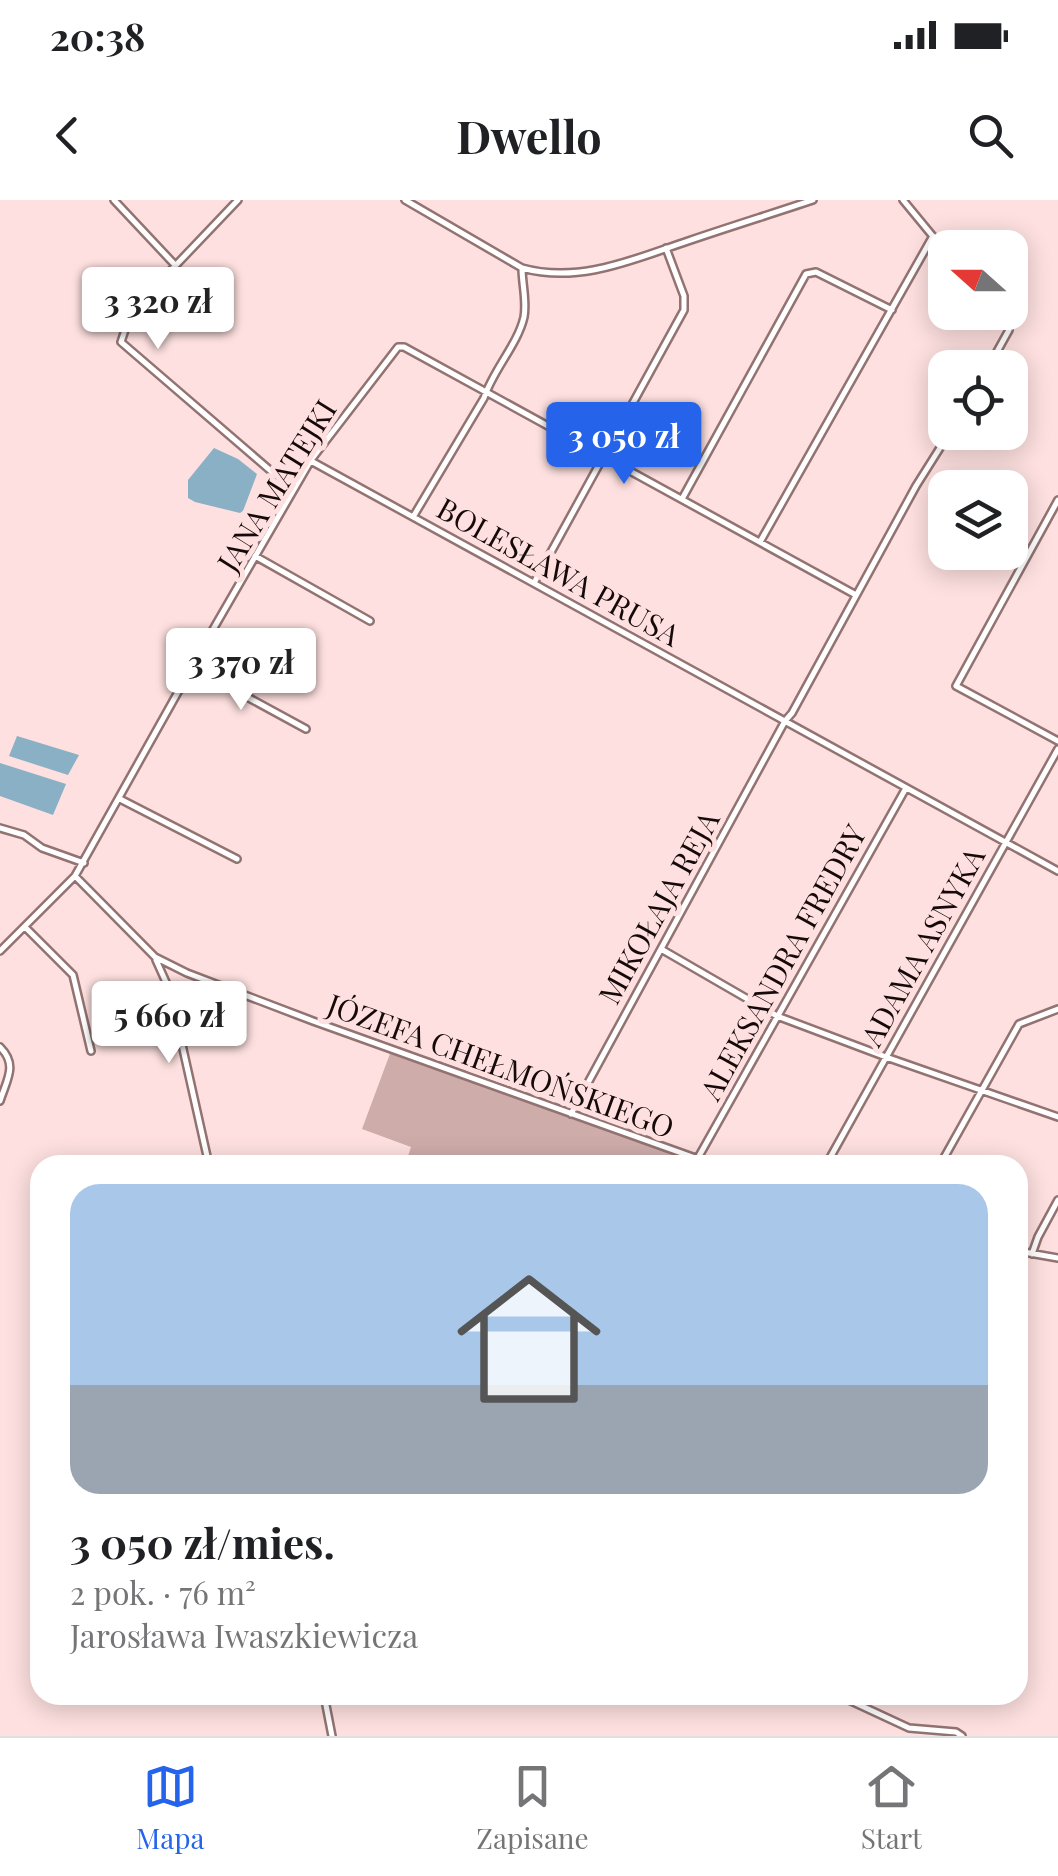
<!DOCTYPE html>
<html lang="pl">
<meta charset="utf-8">
<style>
:root{--surface:#fff;--page:#f6f6f6;--text:#202124;--muted:#757577;--line:#e0e0e0;--accent:#2563eb}
body{margin:0;font-family:"Playfair Display",serif;background:var(--page);color:var(--text);height:100vh;display:flex;flex-direction:column;font-size:38px;white-space:nowrap}
*{box-sizing:border-box;margin:0}
p{font-size:32px;color:var(--muted)}
.icon{flex:none;width:55px;height:55px;fill:none;stroke:currentColor;stroke-width:2;stroke-linecap:round;stroke-linejoin:round}
.map{position:relative;flex:1;overflow:hidden}
.side{position:absolute;left:30px;top:955px;width:998px;height:550px;display:flex;flex-direction:column;background:var(--surface);border-radius:30px;box-shadow:0 5px 25px #0003}
.side>*{flex:none}
.needle{width:65px;rotate:291deg}
.tools{position:absolute;left:928px;top:30px;display:grid;gap:20px}
.tools a{display:grid;place-items:center;width:100px;height:100px;border-radius:20px;background:var(--surface);box-shadow:0 5px 25px #0003;font-size:50px}
.price{position:absolute;translate:-50% -85px;padding:0 22px;border-radius:10px;background:#fff;color:#222;font-size:32px;line-height:65px;filter:drop-shadow(0 2px 5px #0008)}
.price::after{content:'';position:absolute;left:50%;top:60px;width:30px;height:22px;margin-left:-15px;background:inherit;clip-path:polygon(0 0,100% 0,50% 100%)}
.price.current{background:var(--accent);color:#fff}
ul{padding:0;list-style:none}
li{display:grid;align-content:center;gap:20px;height:530px;padding:0 40px}
li span{display:grid;place-items:center;height:310px;border-radius:30px;color:#555}
li>.icon{margin-inline-start:auto}
span .icon{width:180px;height:180px;fill:#fffc;stroke-width:1}
li b{font-size:42px}
.status{display:flex;justify-content:space-between;align-items:center;height:70px;padding:0 50px;background:var(--surface);direction:ltr}
.status svg{height:28px;fill:currentColor}
header{display:flex;justify-content:space-between;align-items:center;height:130px;padding:0 40px;background:var(--surface);font-size:45px;font-weight:700}
.menu{display:flex;justify-content:space-around;align-items:center;height:140px;border-top:2px solid var(--line);background:var(--surface);font-size:28px;color:var(--muted)}
.menu a{display:grid;justify-items:center;gap:5px}
.menu .current{color:var(--accent)}
.map>svg:first-child{display:block}
</style>
<div class="status"><b>20:38</b><svg viewBox="0 0 49 12"><path d="M0 12V9h3v3zM5 12V6h3v6zM10 12V3h3v9zM15 12V0h3v12zM26 1h20v11H26zM47 4h2v5h-2z"/></svg></div>
<header><svg class="icon" aria-label="back" viewBox="0 0 24 24"><path d="M15 5l-7 7 7 7"/></svg>Dwello<svg class="icon" aria-label="search" viewBox="0 0 24 24"><circle cx="10" cy="10" r="6"/><path d="M15 15l6 6"/></svg></header>
<div class="map">
<svg width="1058" height="1536" viewBox="0 0 1058 1536">
<rect width="100%" height="100%" fill="#fde0df"/>
<path fill="#ceacaa" d="M391 851 691 960 689 965H405L411 947 362 929Z"/>
<path fill="#89b0c4" d="M214 248 238 259 257 274 243 311 240 313 195 302 188 298V280Z
M17 536 79 555 68 575 9 556Z
M0 563 66 584 53 615 0 596Z"/>
<g fill="none" stroke-linecap="round" stroke-linejoin="round">
<g stroke="#927372" stroke-width="10">
<path id="street" d="M114 0 175 65
M238 0 137 106 126 127 121 142 293 290
M405 0 522 68C580 84 634 59 688 41 729 27 771 14 813 0
M903 0 945 51
M988 168 1009 130 995 112
M311 261 1058 671
M682 299 806 74 816 72 892 110
M1058 300 956 486 1058 541
M413 317 484 198C493 170 518 144 524 117 527 101 522 84 522 68
M760 342 933 36
M255 356 370 421
M534 383 684 110V96L666 48
M192 467 306 529
M120 599 237 659
M0 628 24 635 42 648 84 663
M75 676 155 757 187 773 313 821 715 965
M25 727 73 775 91 851
M661 749 777 816 886 857 1058 917
M0 751 75 676 215 426 311 260 398 147H404L856 395
M156 760 170 791 209 965
M0 847C18 865 7 879 0 901
M571 914 785 521 792 513 916 286 950 232
M694 965 906 588
M826 965 1058 549
M940 965 1019 824 1058 809
M1018 1051 1058 1058
M1032 1054 1038 1037 1058 1000
M324 1495 332 1536
M838 1495 909 1528 956 1532 962 1536"/>
</g>
<use href="#street" stroke="#fff" stroke-width="5"/>
</g>
<g text-anchor="middle" dominant-baseline="central" stroke-width="10" stroke-linejoin="round" paint-order="stroke">
<g font-size="30" fill="#150a09" stroke="#fde0df">
<text transform="translate(276 285) rotate(-58)">JANA MATEJKI</text>
<text transform="translate(559 371) rotate(29)">BOLESŁAWA PRUSA</text>
<text transform="translate(658 707) rotate(-61)">MIKOŁAJA REJA</text>
<text transform="translate(922 746) rotate(-61)">ADAMA ASNYKA</text>
<text transform="translate(782 762) rotate(-61)">ALEKSANDRA FREDRY</text>
<text transform="translate(501 865) rotate(20)">JÓZEFA CHEŁMOŃSKIEGO</text>
</g>
</g>
</svg>
<div class="tools">
<a><svg class="needle" viewBox="-14 -14 28 28"><path d="M0-13l5 13h-10z" fill="#e53935"/><path d="M0 13l5-13h-10z" fill="#757577"/></svg></a>
<a><svg class="icon" aria-label="locate" viewBox="0 0 24 24"><circle cx="12" cy="12" r="6"/><path d="M12 2v4M12 18v4M2 12h4M18 12h4"/></svg></a>
<a><svg class="icon" aria-label="layers" viewBox="0 0 24 24"><path d="M12 4l9 5-9 5-9-5zM3 14l9 5 9-5"/></svg></a>
</div>
<b class="price" style="left:158px;top:152px">3 320 zł</b>
<b class="price current" style="left:624px;top:287px">3 050 zł</b>
<b class="price" style="left:241px;top:513px">3 370 zł</b>
<b class="price" style="left:169px;top:866px">5 660 zł</b>
<section class="side">
<ul>
<li><span style="background:linear-gradient(#a9c7e8 65%,#9aa5b1 0)"><svg class="icon" aria-label="home" viewBox="0 0 24 24"><path d="M3 11l9-7 9 7M6 9v11h12V9"/></svg></span><div><b>3 050 zł/mies.</b><p>2 pok. · 76 m²</p><p>Jarosława Iwaszkiewicza</p></div></li>
</ul>
</section>
</div>
<nav class="menu">
<a class="current"><svg class="icon" aria-label="map" viewBox="0 0 24 24"><path d="M3 6l6-2 6 2 6-2v14l-6 2-6-2-6 2zM9 4v14M15 6v14"/></svg>Mapa</a>
<a><svg class="icon" aria-label="saved" viewBox="0 0 24 24"><path d="M7 4h10v16l-5-4-5 4z"/></svg>Zapisane</a>
<a><svg class="icon" aria-label="home" viewBox="0 0 24 24"><path d="M3 11l9-7 9 7M6 9v11h12V9"/></svg>Start</a>
</nav>
